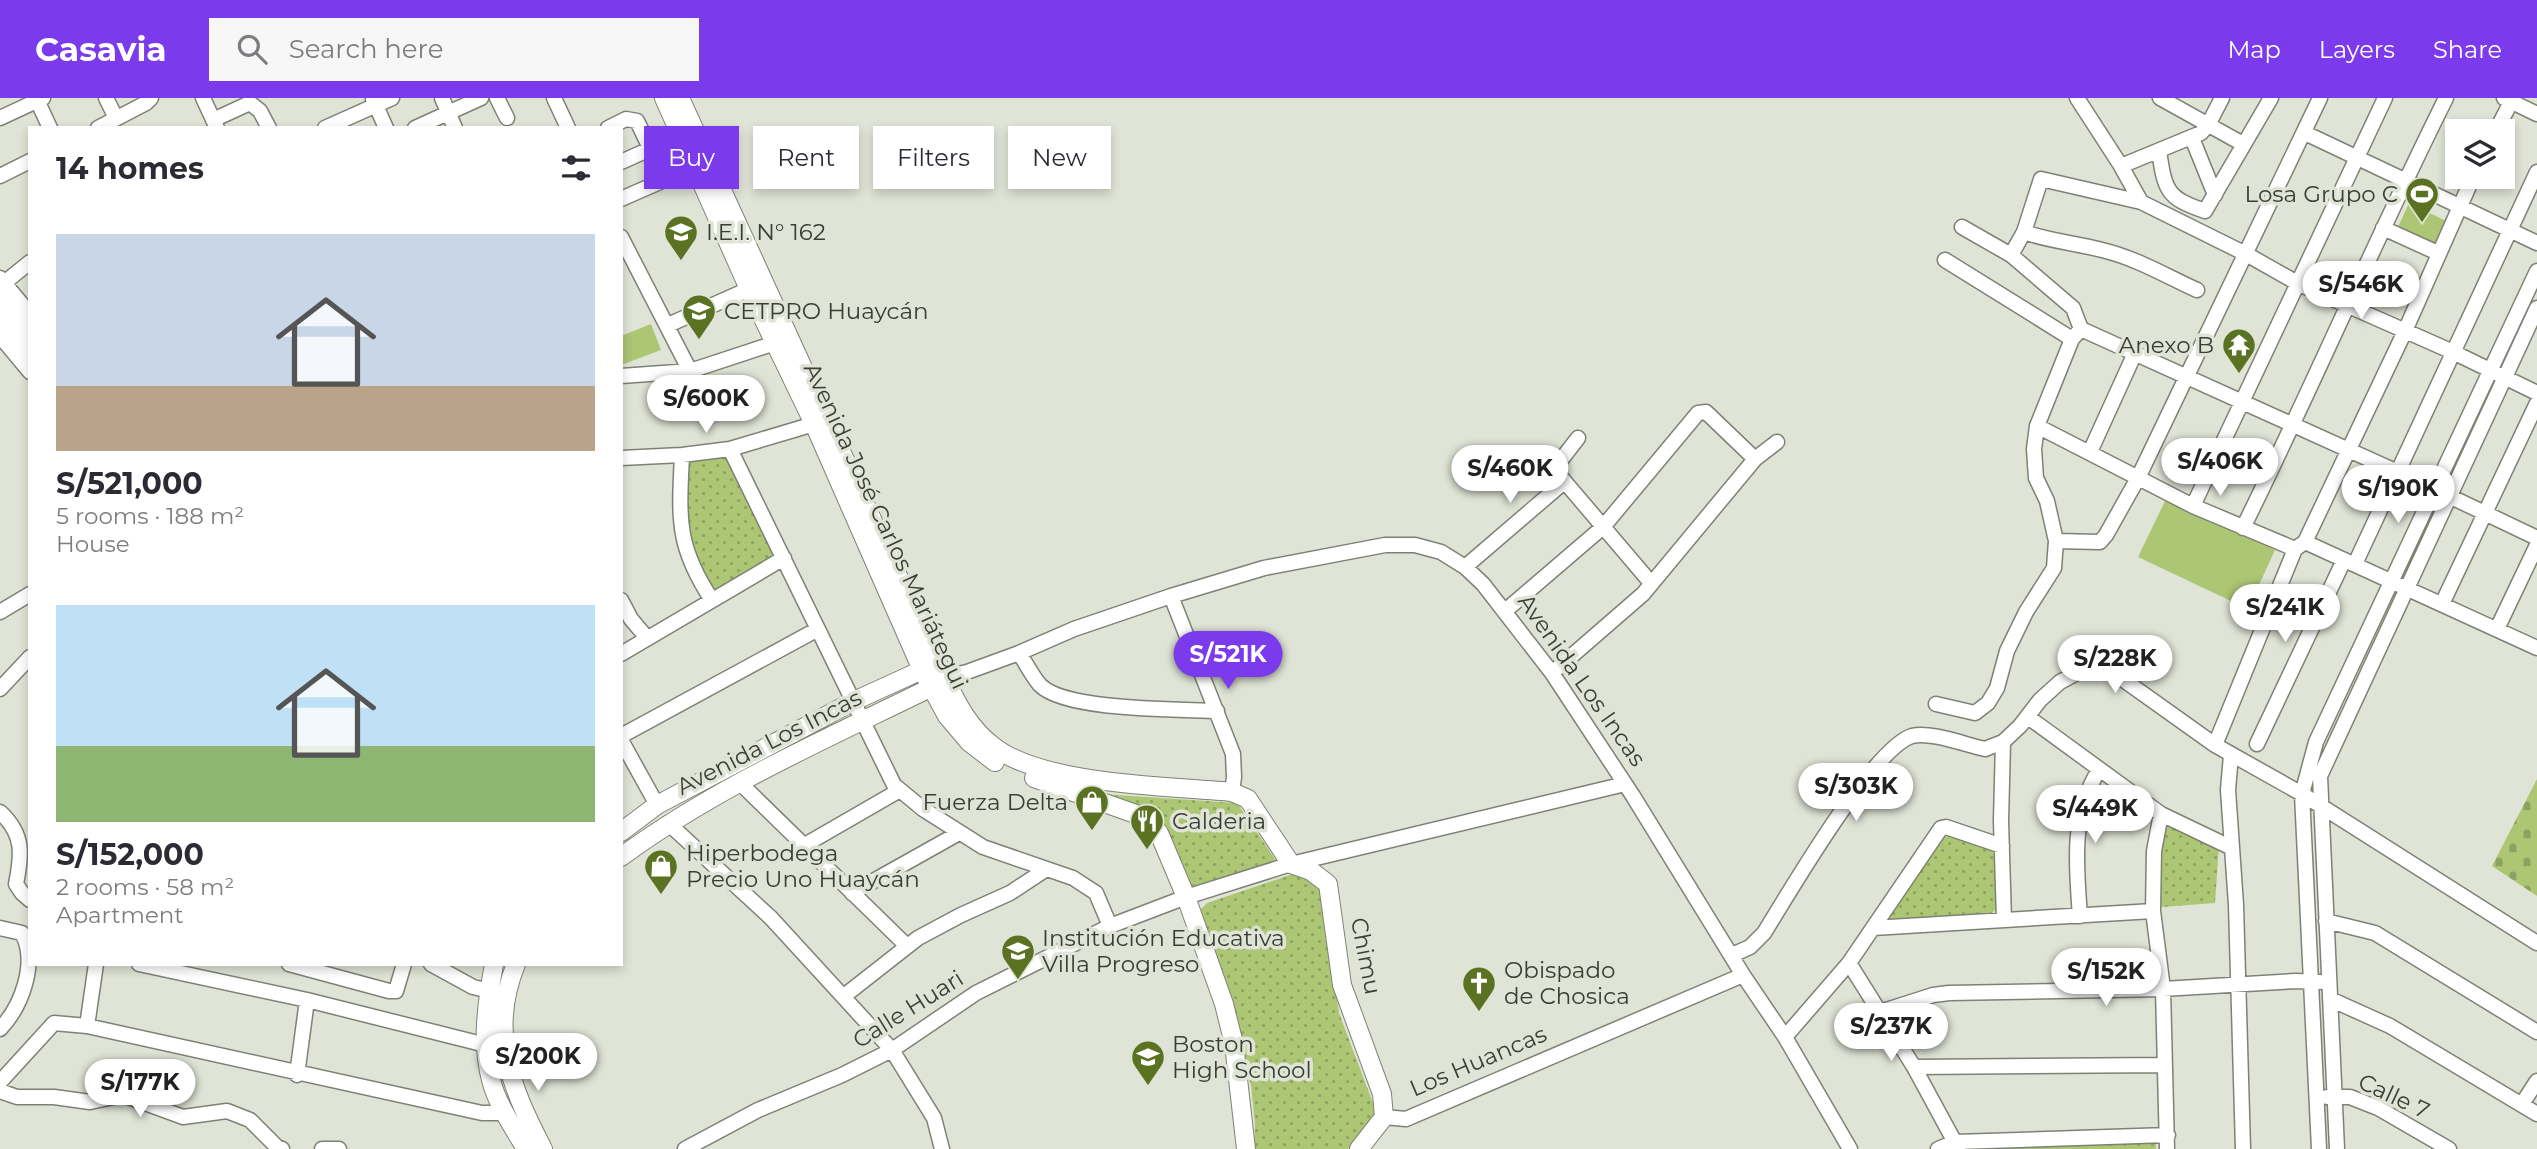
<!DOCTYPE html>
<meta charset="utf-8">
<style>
:root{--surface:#fff;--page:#f7f7f7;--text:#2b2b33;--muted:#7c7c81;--accent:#7c3aed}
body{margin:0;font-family:Montserrat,sans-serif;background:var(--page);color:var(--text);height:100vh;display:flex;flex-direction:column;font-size:26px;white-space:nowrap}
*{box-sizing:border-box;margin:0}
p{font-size:23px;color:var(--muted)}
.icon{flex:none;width:38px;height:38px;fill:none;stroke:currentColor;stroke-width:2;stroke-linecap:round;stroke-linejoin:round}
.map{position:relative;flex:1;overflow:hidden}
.drawer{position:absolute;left:28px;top:28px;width:595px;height:840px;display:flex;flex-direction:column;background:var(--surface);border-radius:0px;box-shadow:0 4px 10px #0003}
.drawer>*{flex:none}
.banner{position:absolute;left:644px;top:28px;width:665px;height:63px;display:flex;gap:14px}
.fabs{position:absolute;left:2445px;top:21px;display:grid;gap:14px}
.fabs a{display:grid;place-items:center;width:70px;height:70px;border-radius:0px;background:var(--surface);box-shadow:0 4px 10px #0003;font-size:35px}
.price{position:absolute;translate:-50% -60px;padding:0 16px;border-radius:24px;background:#fff;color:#222;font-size:23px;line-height:46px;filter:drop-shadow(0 2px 4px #0008)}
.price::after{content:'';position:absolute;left:50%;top:42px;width:21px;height:16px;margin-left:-10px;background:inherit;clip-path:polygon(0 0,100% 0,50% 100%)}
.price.on{background:var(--accent);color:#fff}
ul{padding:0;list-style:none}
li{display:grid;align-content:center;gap:14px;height:371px;padding:0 28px}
li span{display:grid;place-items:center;height:217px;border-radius:0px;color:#555}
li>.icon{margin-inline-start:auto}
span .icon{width:126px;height:126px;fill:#fffc;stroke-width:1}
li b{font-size:30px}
h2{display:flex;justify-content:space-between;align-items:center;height:84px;padding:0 28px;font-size:30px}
.chip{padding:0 24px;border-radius:0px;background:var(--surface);box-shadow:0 4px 10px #0003;font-size:24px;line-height:63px}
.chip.on{background:var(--accent);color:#fff}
header{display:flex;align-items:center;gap:42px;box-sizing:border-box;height:98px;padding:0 35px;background:var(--accent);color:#fff}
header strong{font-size:33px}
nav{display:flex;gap:38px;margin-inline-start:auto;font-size:24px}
.search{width:490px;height:63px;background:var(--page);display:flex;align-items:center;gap:18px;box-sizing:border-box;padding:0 24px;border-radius:0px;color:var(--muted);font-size:26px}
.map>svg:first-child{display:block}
</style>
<header>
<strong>Casavia</strong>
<div class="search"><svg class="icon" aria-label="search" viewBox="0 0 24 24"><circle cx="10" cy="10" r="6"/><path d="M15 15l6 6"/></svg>Search here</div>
<nav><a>Map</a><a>Layers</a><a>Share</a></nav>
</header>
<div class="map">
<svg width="2537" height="1051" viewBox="0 0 2537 1051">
<defs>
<pattern id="cemetery-stones" width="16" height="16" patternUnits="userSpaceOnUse" patternTransform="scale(1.75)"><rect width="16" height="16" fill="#acc674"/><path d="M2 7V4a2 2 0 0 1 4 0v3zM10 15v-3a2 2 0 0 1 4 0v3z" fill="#8da260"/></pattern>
<pattern id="park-dots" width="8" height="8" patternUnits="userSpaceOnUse" patternTransform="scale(1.75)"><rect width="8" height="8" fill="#acc674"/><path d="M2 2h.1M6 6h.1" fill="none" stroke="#8da260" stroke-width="1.8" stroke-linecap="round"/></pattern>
</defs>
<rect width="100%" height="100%" fill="#dfe4d6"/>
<path fill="url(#cemetery-stones)" d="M2537 681V798L2492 768Z"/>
<path fill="url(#park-dots)" d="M730 355 780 459 716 495 697 468 685 427V360Z
M1101 696 1237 705 1277 764 1193 790 1168 732 1157 723Z
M2165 728 2219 747 2215 805 2162 809C2155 778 2158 758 2165 728Z
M1952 737 1991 750 1996 757 1997 810 1992 815 1987 816 1884 821 1938 741Z
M1296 775 1317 786 1321 793 1339 915 1373 1005 1374 1016 1348 1051H1254L1255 1026 1251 987 1200 817 1201 811 1207 805Z
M2156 1039V1051H1969Z"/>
<path fill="#acc674" d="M2409 105 2446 123 2434 147 2398 129Z
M651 226 661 252 621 267V238Z
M2166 401 2275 452 2248 511 2138 459Z"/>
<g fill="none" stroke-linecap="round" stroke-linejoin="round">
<g stroke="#7d8275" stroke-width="17">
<path id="minor" d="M36 0 50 30
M106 0 116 20
M203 0 217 30
M442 0 455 30
M497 0 507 20
M554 0 568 30
M2077 0 2121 68 2141 104 2246 156 2299 186 2453 254 2537 295
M2160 0 2243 46
M2504 0 2537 16
M373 1 386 30
M0 20 43 0
M213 22 250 5 260 13 269 30
M98 30 146 5 151 0
M325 30 392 0
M415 30 481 0
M608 30 626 21 637 23 664 79 662 83 621 101
M2496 33 2513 0
M2305 35 2537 145
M2192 40 2215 97
M2159 53C2165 92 2166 100 2205 113
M621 64 690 33
M2121 68 2201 35 2208 27 2222 0
M0 78 30 63
M2205 113 2271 0
M1962 129 2011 157 2073 210 2081 231 2435 391
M2383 130 2438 155
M2024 134C2049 143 2076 145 2102 152 2136 160 2166 178 2197 192
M621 139 690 273
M2011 157 2024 134 2041 81 2141 104
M1945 162 2072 241
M0 180 30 216
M4 185 30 164
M668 227 749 191
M0 238 30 274
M621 278 690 273 784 242
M2037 328 2193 408 2295 451 2305 444 2405 233 2473 79
M1578 340 1554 371 1651 485
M730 351 894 687 923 711 983 749 1073 780 1096 795 1110 828
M2090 354 2135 255
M682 357C679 420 676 448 712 502
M621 360 682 357 730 351 814 326
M2449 398 2537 440
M2193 408 2385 0
M2243 430C2313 288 2375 142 2446 0
M2056 443 2100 444 2106 437 2138 380 2320 0
M2305 444 2537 550
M2355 466 2537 74
M1465 469 1564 384
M1171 498 1233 656 1234 679 1232 694
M621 502 631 521 647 540
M2442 506 2537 305
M1505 513 1603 429 1698 315 1706 314 1755 361
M0 514 30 496
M2497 531 2537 447
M1019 555C1026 565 1032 578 1040 587 1065 613 1179 611 1217 613
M621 556 784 460
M1552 575 1643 496 1755 361 1777 344
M937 585 944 579 967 574 1019 555 1074 531 1171 498 1264 470 1385 447H1415L1441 454 1465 469 1483 486 1552 575 1633 698 1743 877 1785 939 1850 1051
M0 591 30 559
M1936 606 1975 615 1988 605 1997 590 2007 553 2026 514 2054 470 2056 443 2047 403 2036 380 2034 351 2037 328 2072 241 2081 231
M2028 619 2161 716 2232 750
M621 638 818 531
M621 642 657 707
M2003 644 2001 723 2004 822
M2257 646 2344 462
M2215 647 2295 451
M2231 657 2228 692 2236 807 2243 1051
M739 684 907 848
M0 714C24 736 22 756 16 786L22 795 30 802
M2161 716 2154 753 2153 813 2163 891 2167 1051
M668 725 771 820 892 952 934 1020 942 1051
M803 748 900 692
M852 795 959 735
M2080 818C2076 767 2071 716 2099 672
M2326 823 2375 835 2537 934
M0 830 22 835C38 864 22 908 0 931
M1873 830 2153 813
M1732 857 1750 849 1764 835C1789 795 1873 650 1912 638 1930 633 1966 647 1985 651L2003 644 2020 628 2040 602 2060 584 2082 572 2090 570 2101 571 2121 580 2215 647 2302 696 2537 845
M1849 865 1914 969 1958 1050
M139 866 307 902 486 947
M289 866 389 893H396L404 866
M431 866 473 889 490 893
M844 898 918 840 961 817 1010 795 1045 772
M2330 901 2390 928 2537 1016
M1880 914 1933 897 1949 895 2163 891 2296 883 2320 884
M87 928 96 866
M1785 939 1849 865 1941 730 1946 729 2002 748
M1914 969 2165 967
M297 977 307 902
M0 984 54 925 87 928 482 1015H505
M0 993 17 999H54L90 1004 123 997 183 1019 227 1013 250 1022 277 1049 282 1051
M2327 999H2350L2378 1010 2449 1051
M2522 1006 2537 983
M1384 1019 1406 1021 1743 877
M322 1051H339
M685 1051 758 1012 842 977 892 952 976 895 1110 828 1186 799 1291 766 1625 686
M1938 1051 1955 1044 2168 1037
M2319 1051 2302 696 2316 644 2537 173
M2337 1051 2320 678 2537 210"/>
</g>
<g stroke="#7d8275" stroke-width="20">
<path id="major" d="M664 0 749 191 814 326 922 572 947 618 969 644 995 664
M680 0 944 579C957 605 969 630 993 648 1042 687 1168 688 1232 694L1248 701 1291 766 1311 773 1328 786 1342 887 1382 996 1384 1019 1359 1051
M0 197 30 233
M0 217 30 254
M1034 680 1144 719 1159 735 1186 799 1224 906 1234 946 1246 1051
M621 734 657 707 854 603 922 572 930 575
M621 759C716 689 826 641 932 589
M494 866C487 904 481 944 491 982 497 1006 513 1029 526 1051
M516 866C488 935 511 989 543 1051"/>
</g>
<use href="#minor" stroke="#fff" stroke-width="14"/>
<use href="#major" stroke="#fff" stroke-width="18"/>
</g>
<defs>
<g id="stadium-pin" transform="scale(1.75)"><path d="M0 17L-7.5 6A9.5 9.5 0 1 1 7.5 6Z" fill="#5c7223" stroke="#dfe4d6"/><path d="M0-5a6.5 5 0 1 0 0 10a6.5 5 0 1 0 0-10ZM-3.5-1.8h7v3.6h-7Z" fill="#fff"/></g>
<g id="school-pin" transform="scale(1.75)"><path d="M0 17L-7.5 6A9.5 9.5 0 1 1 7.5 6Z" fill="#5c7223" stroke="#dfe4d6"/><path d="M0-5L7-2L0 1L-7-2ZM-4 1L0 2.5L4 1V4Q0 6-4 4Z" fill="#fff"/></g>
<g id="university-pin" transform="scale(1.75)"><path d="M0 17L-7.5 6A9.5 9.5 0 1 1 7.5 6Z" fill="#5c7223" stroke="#dfe4d6"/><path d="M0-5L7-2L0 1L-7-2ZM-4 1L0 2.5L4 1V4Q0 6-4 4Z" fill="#fff"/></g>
<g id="temple-pin" transform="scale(1.75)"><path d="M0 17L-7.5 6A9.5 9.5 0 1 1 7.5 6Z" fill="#5c7223" stroke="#dfe4d6"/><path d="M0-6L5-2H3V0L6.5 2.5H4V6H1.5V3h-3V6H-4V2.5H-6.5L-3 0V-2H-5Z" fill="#fff"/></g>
<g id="shop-pin" transform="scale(1.75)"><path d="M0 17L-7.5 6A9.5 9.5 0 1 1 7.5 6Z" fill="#5c7223" stroke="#dfe4d6"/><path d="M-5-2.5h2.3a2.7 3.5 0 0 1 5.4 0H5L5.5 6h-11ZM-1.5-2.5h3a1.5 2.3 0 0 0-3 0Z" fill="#fff"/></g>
<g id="restaurant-pin" transform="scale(1.75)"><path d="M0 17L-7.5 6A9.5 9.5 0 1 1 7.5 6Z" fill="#5c7223" stroke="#dfe4d6"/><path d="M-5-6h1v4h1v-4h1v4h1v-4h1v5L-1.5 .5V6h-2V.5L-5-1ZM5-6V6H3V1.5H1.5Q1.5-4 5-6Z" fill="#fff"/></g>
<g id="church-pin" transform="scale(1.75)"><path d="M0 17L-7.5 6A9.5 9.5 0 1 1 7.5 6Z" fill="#5c7223" stroke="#dfe4d6"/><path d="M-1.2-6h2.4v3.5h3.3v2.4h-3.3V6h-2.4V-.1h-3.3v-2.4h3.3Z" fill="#fff"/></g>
</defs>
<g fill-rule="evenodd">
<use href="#stadium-pin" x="2422" y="96"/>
<use href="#school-pin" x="681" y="134"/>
<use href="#university-pin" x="699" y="213"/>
<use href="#temple-pin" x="2239" y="247"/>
<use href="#shop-pin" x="1092" y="704"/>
<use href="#restaurant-pin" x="1147" y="723"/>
<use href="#shop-pin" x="661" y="768"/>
<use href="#school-pin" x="1018" y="853"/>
<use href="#church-pin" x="1479" y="885"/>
<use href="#school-pin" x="1148" y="959"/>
</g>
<g text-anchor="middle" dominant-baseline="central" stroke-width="7" stroke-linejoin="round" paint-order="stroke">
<g font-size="23" fill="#3a3c36" stroke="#dfe4d6" text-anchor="start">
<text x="2398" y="96" text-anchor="end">Losa Grupo C</text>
<text x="706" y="134">I.E.I. N° 162</text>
<text x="724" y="213">CETPRO Huaycán</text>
<text x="2214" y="247" text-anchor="end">Anexo B</text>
<text x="1068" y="704" text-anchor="end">Fuerza Delta</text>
<text x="1172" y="723">Calderia</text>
<text x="686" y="755">Hiperbodega<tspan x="686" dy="26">Precio Uno Huaycán</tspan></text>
<text x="1042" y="840">Institución Educativa<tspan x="1042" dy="26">Villa Progreso</tspan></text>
<text x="1504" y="872">Obispado<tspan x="1504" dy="26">de Chosica</tspan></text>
<text x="1172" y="946">Boston<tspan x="1172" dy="26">High School</tspan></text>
</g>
<g font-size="23" fill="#3a3c36" stroke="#dfe4d6">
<text transform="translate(886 428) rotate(65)">Avenida José Carlos Mariátegui</text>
<text transform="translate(1582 582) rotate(55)">Avenida Los Incas</text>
<text transform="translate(769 644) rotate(-27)">Avenida Los Incas</text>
<text transform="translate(1366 858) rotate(79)">Chimu</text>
<text transform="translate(908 911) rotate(-32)">Calle Huari</text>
<text transform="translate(1478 963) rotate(-23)">Los Huancas</text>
<text transform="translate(2394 998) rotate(25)">Calle 7</text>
</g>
</g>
</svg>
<div class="fabs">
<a><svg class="icon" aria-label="layers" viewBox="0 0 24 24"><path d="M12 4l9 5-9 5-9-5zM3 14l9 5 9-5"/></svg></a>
</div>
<b class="price" style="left:2361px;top:223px">S/546K</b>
<b class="price" style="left:706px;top:337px">S/600K</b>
<b class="price" style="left:2220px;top:400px">S/406K</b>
<b class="price" style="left:1510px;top:407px">S/460K</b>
<b class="price" style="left:2398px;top:427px">S/190K</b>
<b class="price" style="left:2285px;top:546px">S/241K</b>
<b class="price on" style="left:1228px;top:593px">S/521K</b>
<b class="price" style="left:2115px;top:597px">S/228K</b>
<b class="price" style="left:1856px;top:725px">S/303K</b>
<b class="price" style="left:2095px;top:747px">S/449K</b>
<b class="price" style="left:2106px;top:910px">S/152K</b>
<b class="price" style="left:1891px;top:965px">S/237K</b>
<b class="price" style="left:538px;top:995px">S/200K</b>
<b class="price" style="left:140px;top:1021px">S/177K</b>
<div class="banner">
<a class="chip on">Buy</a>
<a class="chip">Rent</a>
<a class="chip">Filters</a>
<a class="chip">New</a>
</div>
<section class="drawer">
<h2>14 homes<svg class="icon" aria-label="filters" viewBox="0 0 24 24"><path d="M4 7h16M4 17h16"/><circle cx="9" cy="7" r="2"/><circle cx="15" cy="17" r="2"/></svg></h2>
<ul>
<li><span style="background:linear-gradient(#c9d6e8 70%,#b9a48a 0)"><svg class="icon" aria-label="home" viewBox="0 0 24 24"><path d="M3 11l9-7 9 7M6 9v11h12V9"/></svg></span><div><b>S/521,000</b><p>5 rooms · 188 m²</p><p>House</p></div></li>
<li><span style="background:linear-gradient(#bfe0f5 65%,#8fb573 0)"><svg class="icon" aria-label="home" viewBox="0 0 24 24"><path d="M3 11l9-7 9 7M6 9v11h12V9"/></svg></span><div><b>S/152,000</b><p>2 rooms · 58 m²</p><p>Apartment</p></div></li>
</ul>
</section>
</div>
